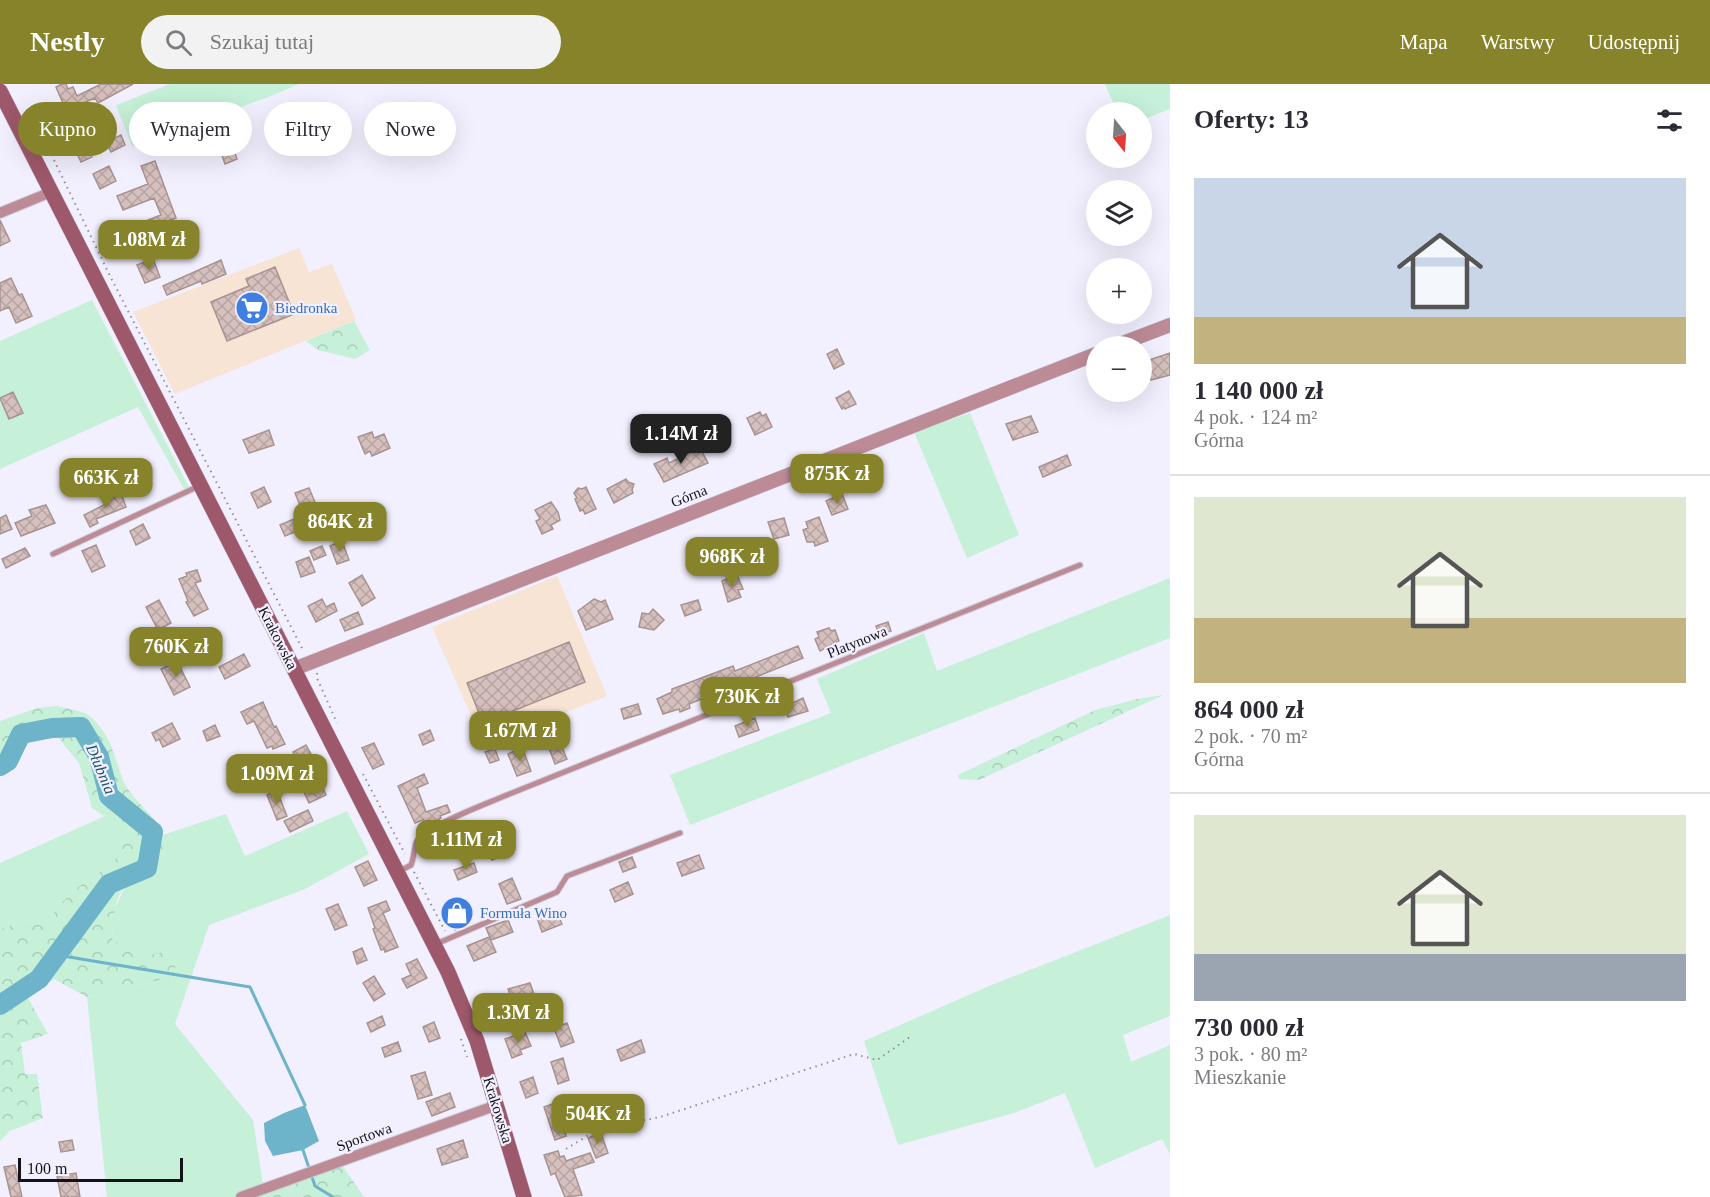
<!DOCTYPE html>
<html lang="pl">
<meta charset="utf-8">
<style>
:root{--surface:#fff;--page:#f2f2f3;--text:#2b2b33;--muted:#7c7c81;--line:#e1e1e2;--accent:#87832b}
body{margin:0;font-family:Georgia,serif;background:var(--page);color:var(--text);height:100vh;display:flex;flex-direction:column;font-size:22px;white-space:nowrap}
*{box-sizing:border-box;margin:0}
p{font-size:20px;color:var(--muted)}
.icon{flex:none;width:33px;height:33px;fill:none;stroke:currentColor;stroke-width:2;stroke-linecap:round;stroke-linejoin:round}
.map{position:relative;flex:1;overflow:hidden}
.drawer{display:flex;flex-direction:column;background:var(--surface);width:540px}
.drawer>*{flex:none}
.banner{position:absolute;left:18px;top:18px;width:570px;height:54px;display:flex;gap:12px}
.needle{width:39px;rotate:163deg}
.fabs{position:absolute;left:1086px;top:18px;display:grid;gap:12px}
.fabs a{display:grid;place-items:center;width:66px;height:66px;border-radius:50%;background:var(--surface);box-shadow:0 6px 24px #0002;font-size:30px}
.scale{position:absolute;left:18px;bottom:15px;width:165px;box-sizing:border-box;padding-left:6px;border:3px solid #141319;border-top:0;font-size:16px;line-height:21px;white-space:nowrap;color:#141319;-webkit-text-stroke:4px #f2f0fe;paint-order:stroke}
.price{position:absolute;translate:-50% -51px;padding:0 14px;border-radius:12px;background:var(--accent);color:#fff;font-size:20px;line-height:39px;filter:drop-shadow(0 2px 3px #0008)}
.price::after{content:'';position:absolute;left:50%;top:36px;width:18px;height:14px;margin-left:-9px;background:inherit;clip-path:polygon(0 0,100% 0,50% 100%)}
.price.selected{background:#222;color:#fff}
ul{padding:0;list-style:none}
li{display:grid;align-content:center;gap:12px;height:318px;padding:0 24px}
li+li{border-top:2px solid var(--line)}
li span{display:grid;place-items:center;height:186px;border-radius:0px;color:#555}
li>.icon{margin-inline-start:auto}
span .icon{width:108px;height:108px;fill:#fffc;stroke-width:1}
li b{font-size:26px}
h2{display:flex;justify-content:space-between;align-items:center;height:72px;padding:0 24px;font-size:26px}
.pill{padding:0 21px;border-radius:27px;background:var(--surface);box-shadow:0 6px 24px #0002;font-size:21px;line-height:54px}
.pill.selected{background:var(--accent);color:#fff}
header{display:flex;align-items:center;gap:36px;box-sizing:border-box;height:84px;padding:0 30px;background:var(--accent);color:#fff}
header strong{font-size:28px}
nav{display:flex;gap:33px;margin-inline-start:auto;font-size:21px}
.search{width:420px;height:54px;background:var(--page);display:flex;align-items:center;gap:15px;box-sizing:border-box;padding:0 21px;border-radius:33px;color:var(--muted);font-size:22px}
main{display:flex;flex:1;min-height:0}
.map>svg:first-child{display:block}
</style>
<header>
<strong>Nestly</strong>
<div class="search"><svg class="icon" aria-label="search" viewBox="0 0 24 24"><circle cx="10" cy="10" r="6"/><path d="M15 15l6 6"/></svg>Szukaj tutaj</div>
<nav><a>Mapa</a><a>Warstwy</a><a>Udostępnij</a></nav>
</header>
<main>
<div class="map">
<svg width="1170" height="1113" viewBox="0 0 1170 1113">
<defs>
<pattern id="forest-crowns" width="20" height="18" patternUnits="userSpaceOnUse" patternTransform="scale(1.5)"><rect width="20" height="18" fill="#c6f0d8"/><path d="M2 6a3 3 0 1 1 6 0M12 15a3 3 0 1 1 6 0" fill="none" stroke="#a9cdb9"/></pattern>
<pattern id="building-cross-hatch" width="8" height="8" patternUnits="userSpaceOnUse" patternTransform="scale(1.5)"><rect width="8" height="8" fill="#d6c0bd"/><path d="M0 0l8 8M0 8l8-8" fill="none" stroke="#b7a4a2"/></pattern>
</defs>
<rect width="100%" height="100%" fill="#f2f0fe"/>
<path fill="#f7e4d4" d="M299 164 309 188 332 180 356 236 175 310 133 228Z
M557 492 607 612 484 661 432 543Z"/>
<path fill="#c6f0d8" d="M170 0H299L266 14 132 62 116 21Z
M1105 0H1170V25L1142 36V28H1117Z
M92 216 189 403 184 405 138 323 0 385V257Z
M970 329 1019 451 967 474 914 348Z
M1170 494V554L690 741 670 691 831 629 817 595 924 549 937 587Z
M347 727 369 770 305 805 209 841 175 940 253 1036 265 1113H107L87 913 178 892 139 873 112 856 113 828 125 803 149 790 164 766 163 751 226 730 245 772Z
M105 732 130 749 113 779 71 808 52 831 0 845V779Z
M1170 831V932L1123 951 1131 978 1170 961V1070L1162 1055 1095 1084 1065 1009 1014 1029 898 1061 864 957 989 902Z"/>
<path fill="url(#forest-crowns)" d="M354 237 370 266 355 275 318 266 306 257Z
M1163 611 979 696 959 695 958 691 1095 626 1137 615Z
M57 622C67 625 84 626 91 633 114 655 113 672 124 698 135 723 168 735 164 767 161 792 137 790 125 803 113 815 113 840 112 855L139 873 170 867 178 892 87 913 54 895 28 914 48 950 21 959 25 990H37L43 1034 10 1047 0 1057V845L52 831 71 808 113 779 130 749 92 724 79 679 56 651 30 658 0 693V637L37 624Z
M342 1081 364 1113H265V1109Z"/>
<path fill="#6db3ca" d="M305 1021 319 1057 303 1066 273 1072 265 1057 264 1039 284 1029Z"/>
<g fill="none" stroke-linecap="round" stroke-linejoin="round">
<path stroke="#6db3ca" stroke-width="3" d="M57 871 250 903 305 1021
M303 1066 315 1102 333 1113"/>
<path stroke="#6db3ca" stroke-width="20" d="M0 682 8 677 21 650 52 644 81 643 99 673 109 712 153 748 147 784 109 800 39 895 0 921"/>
</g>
<path fill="url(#building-cross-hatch)" stroke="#a79390" stroke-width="1.5" d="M62 0H66L68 5 73 3 77 12 101 0H133L98 19 95 14 66 26 56 3Z
M121 51 125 61 111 68 106 58Z
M83 54 92 73 81 78 72 59Z
M231 58 237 75 225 80 219 63Z
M155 77 176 134 157 141 158 144 113 162 107 146 123 140 125 144H128L161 131 154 114 123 126 117 112 148 100 141 82Z
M109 82 116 97 100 105 93 90Z
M0 136 10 157 0 162Z
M153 175 160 193 145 199 137 181Z
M221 176 226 190 202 200 201 197 167 211 163 202Z
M275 183 294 230 227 257 211 218 249 202 246 195Z
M11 194 19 211 22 210 32 232 16 239 9 223 0 227V199Z
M837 265 844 280 834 285 827 270Z
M1170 269V291L1151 296 1146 277Z
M849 307 856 320 845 325 844 323 842 325 836 314Z
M13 308 23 329 9 335 0 314Z
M760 328 762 332 766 330 772 343 755 351 747 334Z
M646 332 654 350 643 356 633 338Z
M1031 332 1038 348 1013 356 1006 340Z
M269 346 274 361 249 369 243 356Z
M372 348 374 354 384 350 390 364 372 372 370 367 365 370 358 353Z
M700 364 708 379 664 398 654 380 667 374 669 379Z
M1067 371 1071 381 1043 393 1039 383Z
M626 395 628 398 634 400 632 406 633 409 614 419 607 405Z
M264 403 271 418 258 424 251 409Z
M586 403 596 425 585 430 583 426 580 427 575 415 577 414 574 409 578 404 582 405Z
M309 404 317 423 303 429 295 409Z
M121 409 126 423 96 435 98 439 90 443 84 431 106 420 104 416Z
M842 410 848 425 832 431 826 417Z
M551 418 558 428 560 436 551 441 553 445 542 450 536 437 540 435 535 426Z
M46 421 55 439 21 452 15 439 32 432 29 426Z
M6 431 12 445 0 450V434Z
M299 433 304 444 285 452 280 441Z
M819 433 828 457 815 462 814 458H807L803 446 808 444 806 438Z
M784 434 789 451 774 455 768 438Z
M143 440 150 454 136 461 130 447Z
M342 457 349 476 337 480 330 462Z
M96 461 105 482 92 488 82 467Z
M322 462 326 471 314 476 310 467Z
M25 464 30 472 6 484 2 475Z
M309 473 315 488 301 493 296 478Z
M197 486 201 497 195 499 208 525 194 532 186 518 188 517 179 495 187 492 186 489Z
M362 491 375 514 362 522 349 499Z
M737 491 743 505 738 506 741 513 728 518 722 497Z
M322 515 326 523 334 519 337 527 316 538 308 522Z
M594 515 601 518 605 516 613 535 586 546 578 527Z
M159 516 171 539 158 546 146 523Z
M698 516 701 526 685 532 681 521Z
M653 525 664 536 654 546 639 543 642 529 649 530Z
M358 528 363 540 345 547 340 536Z
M888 538 891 547 879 551 876 542Z
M829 544 831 547 835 546 839 557 820 567 815 555 819 553 817 548Z
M569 558 585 598 483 639 467 599Z
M798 562 803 574 689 620 690 624 680 628 679 625 663 630 657 615 672 608V605L733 582 735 587Z
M244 570 250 582 225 595 219 583Z
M177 577 190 603 174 611 161 585Z
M803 614 808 627 788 633 784 623Z
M263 618 274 643 276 642 285 660 273 665 272 662 267 664 254 637 247 640 241 628Z
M638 620 641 630 624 635 621 625Z
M755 634 759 646 739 653 735 642Z
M172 639 180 655 163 663 159 655 156 657 152 649Z
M215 641 220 652 207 657 203 647Z
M430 646 434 656 423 661 419 651Z
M558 654 567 675 555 680 547 659Z
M374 659 384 680 373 685 362 664Z
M306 661 311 670 298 677 293 668Z
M522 663 531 687 517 692 508 670Z
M495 665 499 676 490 679 485 668Z
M290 679 296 693 278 701 272 687Z
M424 690 428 699 417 704 426 728 447 721 450 728 440 732 441 734 426 743 423 736 415 739 398 702Z
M319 694 326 711 309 719 304 708 308 707 305 700Z
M277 707 287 732 277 736 267 711Z
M308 726 313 737 290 748 284 737Z
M445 743 452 758 436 765 430 752Z
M493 743 506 770 492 776 479 749Z
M699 771 704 784 682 792 677 779Z
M632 773 636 783 623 788 619 778Z
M368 777 377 796 364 802 355 783Z
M474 779 477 788 458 796 454 786Z
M512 794 521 815 507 820 499 800Z
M628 798 633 810 615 818 610 806Z
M455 815 458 821 461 820 470 839 455 846 443 821Z
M386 817 390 826 383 829 398 863 385 868 384 865 381 866 373 845 375 844 368 824Z
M338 820 347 841 335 846 326 825Z
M556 826 562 840 542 848 537 834Z
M508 836 513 848 491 856 486 844Z
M489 853 496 868 474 877 467 862Z
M362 864 367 876 357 880 353 868Z
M417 875 427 894 407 904 402 895 411 891 406 880Z
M374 892 385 910 374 917 363 899Z
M530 899 535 913 513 919 508 905Z
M382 932 385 941 371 948 367 939Z
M434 938 440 954 429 958 423 943Z
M567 939 574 958 561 963 554 944Z
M525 948 531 962 520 966 522 970 512 974 505 955Z
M641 956 645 968 621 977 617 966Z
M398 958 401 967 385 973 382 964Z
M563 974 569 996 558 1000 551 978Z
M425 988 432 1011 418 1015 411 992Z
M533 993 538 1009 526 1014 520 998Z
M450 1009 455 1023 432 1032 426 1018Z
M569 1014 575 1029 566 1032 571 1047 565 1049 566 1052 555 1056 544 1023Z
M601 1049 608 1069 596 1074 588 1054Z
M72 1056 74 1066 61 1068 59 1058Z
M463 1056 468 1073 442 1081 437 1065Z
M558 1067 560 1073 564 1072 566 1077 590 1069 594 1078 573 1085 582 1111 565 1113 555 1089 551 1091 544 1071Z
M15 1081 22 1113H11L4 1083Z
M76 1089 80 1113H61L57 1092Z"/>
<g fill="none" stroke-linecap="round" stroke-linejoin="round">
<g stroke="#cecdd9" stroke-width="7">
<path id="service" d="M53 470 199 402
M400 787 411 781C414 774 414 766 416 759 421 744 486 720 502 713L1080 481
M436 860 557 808 567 792 680 749"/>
</g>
<g stroke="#cecdd9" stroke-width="12">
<path id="minor" d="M0 129 51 108
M241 1113 497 1021"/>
</g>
<g stroke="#cecdd9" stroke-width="15">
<path id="tertiary" d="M1115 262 1170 241
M294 585 1096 270"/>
</g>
<g stroke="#cecdd9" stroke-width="16">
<path id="secondary" d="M0 7 448 888 477 957 524 1113"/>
</g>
<path stroke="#91909a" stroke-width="2" stroke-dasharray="1.5 4.5" stroke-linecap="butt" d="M41 49 110 192 304 568
M317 589V594L337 639
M363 690 405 770
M414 788 445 847
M461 955 467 973
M566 1065 597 1046 660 1033 854 970 877 976 910 953"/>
<use href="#service" stroke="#bc8b96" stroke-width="5"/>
<use href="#minor" stroke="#bc8b96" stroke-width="10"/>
<use href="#tertiary" stroke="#bc8b96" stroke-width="14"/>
<use href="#secondary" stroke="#9d586b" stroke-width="15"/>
</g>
<defs>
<g id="supermarket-disc" transform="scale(1.725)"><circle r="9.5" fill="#3f7fe0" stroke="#f2f0fe"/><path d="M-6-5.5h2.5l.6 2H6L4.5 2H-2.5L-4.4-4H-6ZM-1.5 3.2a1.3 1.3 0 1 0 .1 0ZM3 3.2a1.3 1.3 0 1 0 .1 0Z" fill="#fff"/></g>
<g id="shop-disc" transform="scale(1.725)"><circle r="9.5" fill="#3f7fe0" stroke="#f2f0fe"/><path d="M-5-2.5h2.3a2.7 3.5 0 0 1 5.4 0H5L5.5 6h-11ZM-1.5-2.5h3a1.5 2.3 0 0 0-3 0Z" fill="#fff"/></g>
</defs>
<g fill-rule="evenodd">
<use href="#supermarket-disc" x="252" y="224"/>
<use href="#shop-disc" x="457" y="829"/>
</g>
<g text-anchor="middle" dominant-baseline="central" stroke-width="4.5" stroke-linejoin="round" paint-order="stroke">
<g font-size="15" fill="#366cbe" stroke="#f2f0fe" text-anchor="start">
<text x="275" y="224">Biedronka</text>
<text x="480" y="829">Formuła Wino</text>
</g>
<g font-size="15" fill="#141319" stroke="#f2f0fe">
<text transform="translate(689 412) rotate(-21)">Górna</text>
<text transform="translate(278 554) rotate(63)">Krakowska</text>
<text transform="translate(857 558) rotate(-22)">Platynowa</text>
<text transform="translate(498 1026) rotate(73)">Krakowska</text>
<text transform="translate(364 1053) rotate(-20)">Sportowa</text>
</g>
<g font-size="16" font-style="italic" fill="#1d5667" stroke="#f2f0fe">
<text transform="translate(101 685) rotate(67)">Dłubnia</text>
</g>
</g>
</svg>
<div class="fabs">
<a><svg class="needle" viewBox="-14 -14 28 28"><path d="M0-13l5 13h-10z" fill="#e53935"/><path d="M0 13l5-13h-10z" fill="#7c7c81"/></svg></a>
<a><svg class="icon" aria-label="layers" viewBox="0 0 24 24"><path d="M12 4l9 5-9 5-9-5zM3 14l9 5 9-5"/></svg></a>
<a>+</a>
<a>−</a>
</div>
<div class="scale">100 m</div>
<b class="price" style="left:149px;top:187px">1.08M zł</b>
<b class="price selected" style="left:681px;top:381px">1.14M zł</b>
<b class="price" style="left:837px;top:421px">875K zł</b>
<b class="price" style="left:106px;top:425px">663K zł</b>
<b class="price" style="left:340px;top:469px">864K zł</b>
<b class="price" style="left:732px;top:504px">968K zł</b>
<b class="price" style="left:176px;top:594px">760K zł</b>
<b class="price" style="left:747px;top:644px">730K zł</b>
<b class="price" style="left:520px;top:678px">1.67M zł</b>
<b class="price" style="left:277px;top:721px">1.09M zł</b>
<b class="price" style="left:466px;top:787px">1.11M zł</b>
<b class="price" style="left:518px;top:960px">1.3M zł</b>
<b class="price" style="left:598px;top:1061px">504K zł</b>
<div class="banner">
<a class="pill selected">Kupno</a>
<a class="pill">Wynajem</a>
<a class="pill">Filtry</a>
<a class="pill">Nowe</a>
</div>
</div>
<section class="drawer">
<h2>Oferty: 13<svg class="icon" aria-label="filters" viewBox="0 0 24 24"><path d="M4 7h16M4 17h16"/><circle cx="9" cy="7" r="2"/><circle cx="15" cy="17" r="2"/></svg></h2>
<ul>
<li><span style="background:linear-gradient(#c9d6e8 75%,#c2b280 0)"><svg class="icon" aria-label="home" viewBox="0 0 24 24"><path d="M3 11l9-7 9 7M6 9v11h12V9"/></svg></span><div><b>1 140 000 zł</b><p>4 pok. · 124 m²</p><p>Górna</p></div></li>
<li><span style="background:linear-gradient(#dfe7d0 65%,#c2b280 0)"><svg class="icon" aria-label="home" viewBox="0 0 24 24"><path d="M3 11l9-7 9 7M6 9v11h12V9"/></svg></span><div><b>864 000 zł</b><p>2 pok. · 70 m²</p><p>Górna</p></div></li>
<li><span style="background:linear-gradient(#dfe7d0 75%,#9aa5b1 0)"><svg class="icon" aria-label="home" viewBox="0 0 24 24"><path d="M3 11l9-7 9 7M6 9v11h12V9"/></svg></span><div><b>730 000 zł</b><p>3 pok. · 80 m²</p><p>Mieszkanie</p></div></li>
</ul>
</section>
</main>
